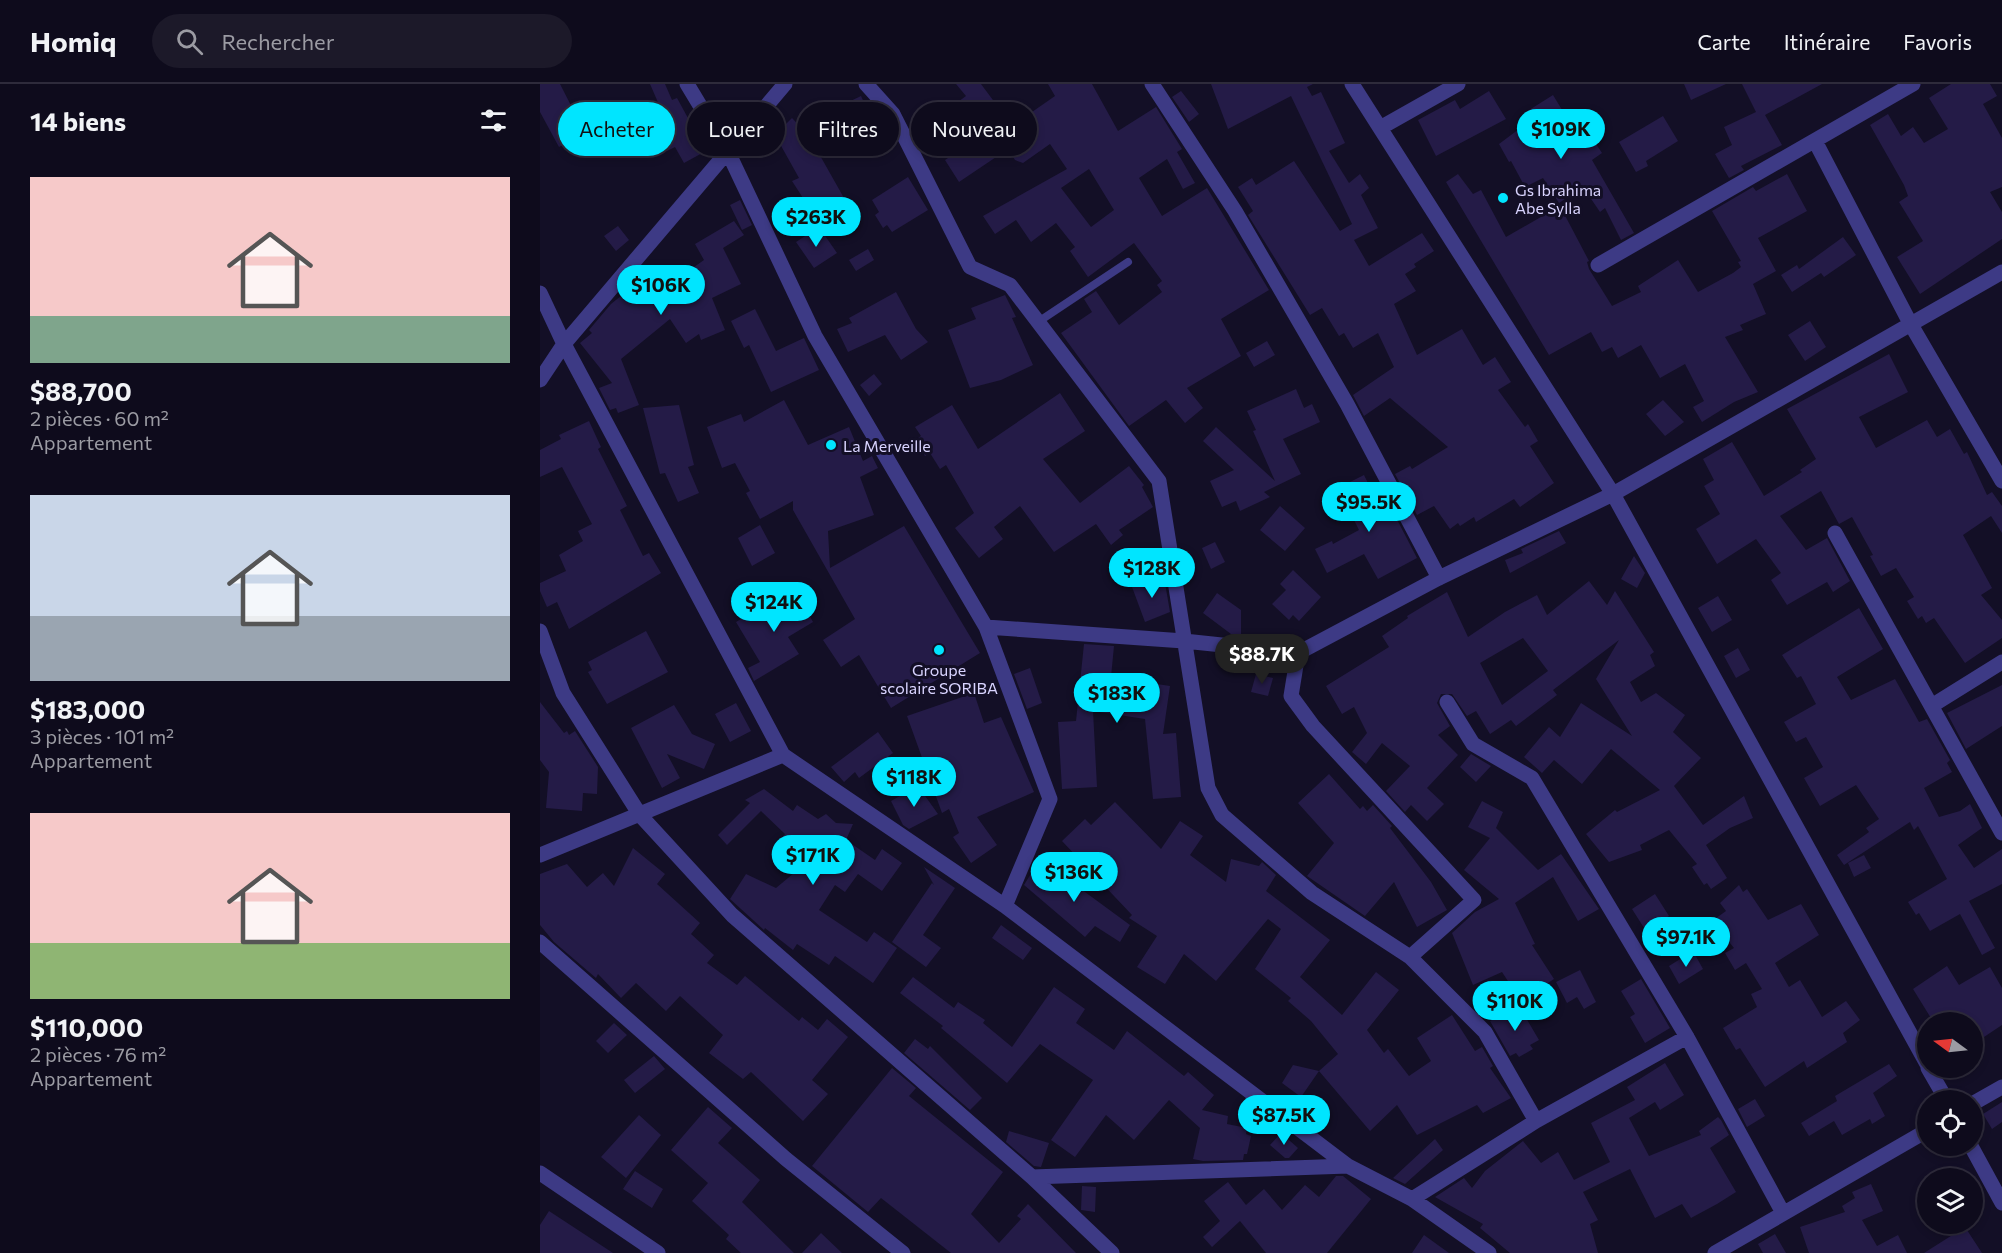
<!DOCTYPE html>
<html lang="fr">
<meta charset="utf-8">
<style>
:root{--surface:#0e0b1c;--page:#1c1929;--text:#f1f3f6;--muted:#9b9ba3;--line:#2e2b3b;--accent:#00e5ff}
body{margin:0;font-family:Commissioner,sans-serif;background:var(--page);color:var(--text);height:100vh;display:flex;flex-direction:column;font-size:22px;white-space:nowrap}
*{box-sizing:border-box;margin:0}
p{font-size:20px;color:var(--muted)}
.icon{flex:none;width:33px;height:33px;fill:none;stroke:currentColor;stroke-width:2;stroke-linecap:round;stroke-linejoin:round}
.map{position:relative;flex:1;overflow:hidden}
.panel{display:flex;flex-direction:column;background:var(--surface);width:540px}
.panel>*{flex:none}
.guide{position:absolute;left:18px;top:18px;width:570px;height:54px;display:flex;gap:12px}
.needle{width:39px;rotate:285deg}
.controls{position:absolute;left:1377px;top:928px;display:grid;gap:12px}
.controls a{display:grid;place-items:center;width:66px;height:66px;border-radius:50%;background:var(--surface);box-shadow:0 3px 9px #0003,0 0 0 2px var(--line);font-size:30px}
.price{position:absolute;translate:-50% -51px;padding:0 14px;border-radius:21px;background:var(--accent);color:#111;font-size:20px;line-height:39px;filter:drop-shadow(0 2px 3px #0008)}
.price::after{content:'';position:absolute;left:50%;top:36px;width:18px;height:14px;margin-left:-9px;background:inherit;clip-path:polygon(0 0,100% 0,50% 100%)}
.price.active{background:#222;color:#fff}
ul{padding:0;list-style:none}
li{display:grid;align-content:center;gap:12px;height:318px;padding:0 30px}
li span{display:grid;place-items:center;height:186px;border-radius:0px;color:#555}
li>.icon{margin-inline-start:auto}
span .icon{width:108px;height:108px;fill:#fffc;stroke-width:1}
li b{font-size:26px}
h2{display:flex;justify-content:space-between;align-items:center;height:72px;padding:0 30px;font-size:26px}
.tag{padding:0 21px;border-radius:27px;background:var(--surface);box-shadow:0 3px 9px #0003,0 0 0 2px var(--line);font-size:21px;line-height:54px}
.tag.active{background:var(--accent);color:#111}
header{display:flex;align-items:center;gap:36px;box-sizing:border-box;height:84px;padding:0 30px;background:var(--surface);border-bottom:2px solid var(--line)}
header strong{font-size:28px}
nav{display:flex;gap:33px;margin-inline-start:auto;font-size:21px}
.search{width:420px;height:54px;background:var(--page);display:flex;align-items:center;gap:15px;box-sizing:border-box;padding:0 21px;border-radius:33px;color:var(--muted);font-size:22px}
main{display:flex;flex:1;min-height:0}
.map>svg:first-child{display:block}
</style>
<header>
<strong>Homiq</strong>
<div class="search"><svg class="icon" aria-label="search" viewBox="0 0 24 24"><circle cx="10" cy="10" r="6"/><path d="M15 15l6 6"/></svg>Rechercher</div>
<nav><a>Carte</a><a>Itinéraire</a><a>Favoris</a></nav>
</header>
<main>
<section class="panel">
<h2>14 biens<svg class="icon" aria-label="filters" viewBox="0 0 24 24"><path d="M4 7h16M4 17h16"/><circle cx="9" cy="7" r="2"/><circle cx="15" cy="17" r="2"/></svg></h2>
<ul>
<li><span style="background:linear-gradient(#f6c9c9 75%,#7fa58c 0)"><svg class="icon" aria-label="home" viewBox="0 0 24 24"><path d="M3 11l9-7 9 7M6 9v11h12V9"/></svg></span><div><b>$88,700</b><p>2 pièces · 60 m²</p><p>Appartement</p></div></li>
<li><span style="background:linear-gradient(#c9d6e8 65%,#9aa5b1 0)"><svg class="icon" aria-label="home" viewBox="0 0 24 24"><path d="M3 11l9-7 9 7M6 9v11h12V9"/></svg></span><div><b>$183,000</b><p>3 pièces · 101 m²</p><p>Appartement</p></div></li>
<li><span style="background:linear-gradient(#f6c9c9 70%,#8fb573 0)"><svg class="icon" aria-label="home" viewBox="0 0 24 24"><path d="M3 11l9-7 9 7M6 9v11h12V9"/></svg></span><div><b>$110,000</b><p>2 pièces · 76 m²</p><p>Appartement</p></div></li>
</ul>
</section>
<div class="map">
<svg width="1462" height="1169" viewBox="0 0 1462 1169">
<rect width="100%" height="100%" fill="#130f26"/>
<path fill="#241b47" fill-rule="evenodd" d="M0 0H20L45 49 19 63 0 28Z
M110 0H125L132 16 137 14 166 67 144 79 135 63 127 67 108 30 120 23Z
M416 0H441L470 39 490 24 492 28 515 12 508 0H552L578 47 616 23 642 65 637 68 655 99 643 105 627 75 599 94 622 132 667 104 729 206 681 235 701 272 647 304 663 324 645 339 626 316 589 342 521 249 552 228 544 215 556 207 579 241 622 208 617 201 622 197 594 159 548 193 530 167 535 163 516 139 491 158 476 136 455 150 443 132 527 85 510 60 483 79 475 76 468 65 419 98 405 76 435 56 411 23 426 12ZM549 85 574 126 551 143 521 104Z
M671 0H773L767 3 772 12 781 8 805 59 789 67 809 99 820 90 829 104 821 111 838 144 814 156 829 182 882 149 894 167 874 180 876 183 865 190 876 207 854 220 877 271 922 245 943 281 955 273 971 298 958 306 985 343 988 340 998 357 990 362 1014 399 980 423 974 415 936 438 934 433 920 442 918 439 910 445 894 422 877 431 855 390 870 382 872 385 908 363 850 314 824 332 813 311 854 283 838 249 813 264 804 249 799 252 782 224 770 231 708 131 713 127 698 103 712 94 716 101 754 77 800 147 812 140 751 12 688 45Z
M1144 0H1186L1151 16Z
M1202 0H1282L1225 31 1242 61 1201 82 1204 86 1189 94 1175 70 1192 61 1184 43 1216 28Z
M1411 0H1450L1457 12 1443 20 1462 54V103L1450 108 1462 128V155L1380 210 1357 173 1383 157 1359 118 1368 112 1364 101 1330 41 1348 30 1361 52 1373 43 1384 59 1408 45 1389 14Z
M641 7 659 30 649 38 632 13Z
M949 7 966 35 896 72 878 36 915 16 920 25Z
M1013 11 1041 57 1050 51 1062 69 1052 76 1094 149 1081 156 1065 124 1060 128 1043 103 1019 119 1003 94 985 103 971 77 969 78 959 60 991 36 986 28Z
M321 12 334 40 310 52 296 24Z
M1123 32 1138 57 1106 77 1108 82 1096 88 1079 58Z
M252 34 269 52 304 114 274 131 252 97 259 94 235 51Z
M344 34 351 47 335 59 326 47Z
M918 90 933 110 941 106 966 153 1020 122 1049 177 1047 178 1049 185 1072 222 1101 208 1098 202 1138 176 1158 208 1193 189 1201 183 1198 178 1201 177 1172 127 1213 103 1216 107 1247 90 1267 127 1218 154 1236 187 1213 200 1226 230 1200 241 1203 246 1185 253 1218 308 1194 318 1162 338 1153 323 1164 317 1145 280 1120 294 1101 261 1078 274 1072 263 1062 268 1051 248 1009 271 906 98Z
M368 93 388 126 352 148 347 141 343 144 335 131 339 128 332 116Z
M200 116 212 141 202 146 190 121Z
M194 137 204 151 183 164 201 200 172 214 185 246 161 256 159 250 146 259 130 235 81 275 99 321 78 329 76 324 70 326 59 304 72 299 40 259 52 249 49 246 71 220 108 190 130 218 162 196 154 183 164 176 155 160Z
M78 142 89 156 76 167 64 152Z
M279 143 297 169 274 184 256 158Z
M1303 153 1316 171 1284 193 1281 189 1252 208 1241 191 1257 181 1259 185Z
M328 165 334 176 316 187 309 176Z
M356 208 376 245 388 258 361 276 345 251 308 268 297 245 312 239 309 234Z
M465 211 476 233 472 234 493 281 461 296 430 304 408 246 436 235 431 224Z
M215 225 236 267 264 254 279 286 231 308 209 261 204 264 191 237Z
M1270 237 1286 263 1265 277 1248 251Z
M727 257 735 271 714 283 706 269Z
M1349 270 1368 308 1319 333 1336 364 1387 336 1397 353 1410 345 1424 370 1427 368 1447 411 1452 408 1462 422V449L1451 432 1423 451 1452 504 1441 511 1462 536V554L1425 579 1394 534 1386 539 1382 532 1378 535 1367 517 1374 513 1356 484 1341 492 1330 472 1333 471 1312 433 1299 440 1281 407 1240 432 1266 466 1287 454 1310 497 1293 508 1287 498 1247 521 1231 496 1241 489 1216 455 1177 480 1156 445 1180 430 1164 402 1174 396 1163 375 1192 358 1224 412 1262 388 1260 386 1276 375 1247 325Z
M334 290 342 300 329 312 320 301Z
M756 305 764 324 772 320 780 338 743 355 761 390 724 408 730 413 700 427 696 417 682 423 670 397 694 386 663 357 676 343 735 397 713 347 716 346 707 327Z
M520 309 545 347 503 375 540 419 589 382 604 401 602 403 613 423 579 446 583 451 571 461 556 440 514 468 480 422 454 443 463 455 439 474 415 444 434 429 406 381 400 385 390 369 385 372 375 356 381 352 375 343 412 321 438 365Z
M244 316 268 361 309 343 323 377 332 372 338 384 320 393 334 431 288 447 290 484 364 442 440 569 351 624 319 571 301 583 283 556 315 535 253 426V417L220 435 206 409 210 407 195 379 182 384 167 343 201 330 204 338Z
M1123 316 1144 338 1125 352 1106 330Z
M139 321 154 381 148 383 159 409 138 418 125 389 120 390 103 324Z
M49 337 61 363 58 365 87 422 80 426 103 472 109 469 121 489 29 545 17 518 7 523 0 507V499L26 487 19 471 43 457 38 447 52 440 22 383 0 393V366L21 355 19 351Z
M824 391 830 403 838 399 877 474 838 495 824 470 787 489 775 465 792 457 793 460 819 446 798 404Z
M740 422 765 444 745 467 720 446Z
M220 441 235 469 212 482 198 454Z
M1019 447 1026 459 970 489 965 476 983 469 981 465Z
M675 458 685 478 671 485 662 464Z
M1094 472 1105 489 1097 504 1081 495Z
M753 486 781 513 759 537 753 531 749 536 732 520 746 506 740 500Z
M619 493 622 500 625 499 630 528 605 538 592 503Z
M1049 497 1067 521 1075 507 1114 568 1110 571 1115 582 1090 598 1101 618 1116 609 1145 631 1133 648 1161 674 1134 702 1163 741 1204 712 1213 734 1190 744 1166 761 1187 794 1171 805 1167 799 1164 801 1152 783 1157 780 1129 746 1100 761 1102 766 1069 778 1046 750 1075 726 1077 728 1120 706 1071 665 1042 700 1014 676 1002 689 984 673 1009 643 1020 653 1041 619 1092 652 1056 595 1079 556 1013 606 1017 611 976 642 971 636 950 650 936 627 927 632 912 610H901L897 619 910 642 898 651 918 671 887 704 904 720 887 737 871 721 865 728 846 707 870 682 842 659 826 680 812 668 827 649 814 623 802 630 786 602 849 563 842 552 868 534 867 532 907 508 928 553 965 528 997 511 1007 531ZM983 554 1008 587 962 621 940 579Z
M677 509 701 526V553H695L663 529Z
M1178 512 1192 536 1172 548 1158 524Z
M260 514 273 538 248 553 259 570 214 597 208 584 220 578 196 538 234 515Z
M1319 524 1343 565 1297 593 1311 616 1355 595 1379 638 1387 635 1410 676 1407 679 1412 688 1384 704 1399 733 1420 727 1430 720 1442 744 1418 761 1434 784 1462 765V800L1429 817 1455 864 1442 871 1420 830 1390 847 1379 829 1376 831 1368 818 1407 795 1378 742 1374 746 1370 738 1304 781 1297 771 1329 748 1326 744 1339 735 1316 701 1280 722 1264 694 1283 683 1266 653 1256 658 1244 638 1276 620 1261 592 1257 594 1242 571Z
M106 547 128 588 67 620 48 588 52 586 48 578Z
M544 560 574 562 571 593 630 602 623 650 636 649 641 713 613 715 605 635 553 627 557 703 522 705 518 638 536 637Z
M1198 564 1210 586 1196 594 1184 572Z
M490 584 502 619 487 625 474 590Z
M716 590 733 594 728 612 711 608Z
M1462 601V642L1426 665 1407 629Z
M434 609 444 639 461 633 494 708 437 733 457 761 431 779 413 753 419 749 409 725 402 729 367 632Z
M0 618 24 649 27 647 29 651 35 647 58 683 57 710 43 709 42 727 6 724 9 688 0 676Z
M196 619 211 647 190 658 175 630Z
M134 621 152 650 175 660 164 685 127 670 140 694 122 704 91 644Z
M338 648 353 669 319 694 315 688 304 698 291 683Z
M931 670 951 682 936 698 920 683Z
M789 690 820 725 823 722 827 727 833 721 852 742 850 744 891 798 907 826 877 843 854 798 825 832 767 792 794 759 758 719Z
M378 702 398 730 369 745 363 741 351 717Z
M224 705 253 727 257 721 278 735 286 730 296 739 313 740 306 756 335 776 342 765 362 779 342 807 318 790 305 808 295 801 279 826 327 858 334 848 357 864 333 899 295 872 289 881 257 860 253 866 225 844 224 846 190 815 206 790 236 804 260 784 242 772 250 760 242 754 245 750 221 727 187 761 178 751 210 719 205 716Z
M942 717 963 728 956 744 998 786 1021 770 1059 825 1038 837 1013 793 975 819 995 860 992 861 1014 895 981 917 962 888 933 901 912 849 935 828 959 815 924 786 950 754 928 743Z
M575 718 621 765 640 737 663 752 650 771 686 798 691 775 719 782 722 778 736 791 726 807 790 856 760 893 802 931 836 888 859 906 827 946 844 969 848 965 869 992 891 977 877 954 912 931 935 967 942 963 953 982 950 984 971 1014 943 1029 937 1021 877 1051 857 1021 830 1047 779 987 761 1013 742 999 753 981 779 987 798 970 771 937 748 917 751 914 715 885 741 845 728 835 676 897 644 870 625 900 597 883 617 852 589 834 592 831 522 757 545 735 551 741Z
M93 764 125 790 117 800 160 839 151 850 174 871 167 879 197 901 205 892 259 937 262 933 278 946 287 935 308 953 272 996 288 1010 263 1037 211 988 203 995 169 969 183 951 140 912 126 927 96 899 81 914 58 890 56 894 14 858 0 841V790L27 780 47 803 63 789 74 802Z
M1324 771 1331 784 1314 793 1308 779Z
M500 775 590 841 580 858 555 842 545 853 484 801Z
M384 783 415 804 383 851 401 864 386 883 352 858 392 799 394 801Z
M1199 801 1203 808 1207 805 1228 836 1261 820 1279 851 1235 879 1249 903 1260 896 1282 933 1306 917 1320 936 1303 949 1307 958 1267 984 1264 977 1225 1003 1200 964 1196 966 1183 944 1217 923 1211 910 1222 905 1206 879 1195 886 1185 869 1194 864 1172 837 1186 827 1180 819Z
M1115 810 1129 832 1106 847 1092 825Z
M461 841 492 864 483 876 452 854Z
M1153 867 1163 885 1139 900 1129 882Z
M1407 882 1419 901 1450 883 1462 904V941L1432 961V939H1394L1373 905Z
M1040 886 1056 918 1044 925 1037 913 1027 919 1016 898Z
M373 893 414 924 418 918 445 936 443 939 472 963 514 903 545 925 536 939 574 966 587 947 644 992 648 988 674 1011 662 1026 688 1032 687 1040 707 1044 706 1050 711 1052 707 1070H704L703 1076 663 1077 653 1075 660 1044 629 1016 594 1056 566 1031 535 1073 511 1056 553 996 500 960 467 999 401 944 403 942 360 909Z
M1101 895 1130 944 1105 959 1090 933 1095 930 1081 907Z
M979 922 999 956 990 961 993 965 979 973 976 969 970 972 950 937Z
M74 939 87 951 68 969 56 957Z
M375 955 388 965 390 962 442 1014 430 1026 364 969Z
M114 972 125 985 95 1009 84 996Z
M1125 979 1144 1011 1120 1026 1115 1018 1089 1034 1109 1072 1161 1051 1159 1047 1178 1033 1181 1036 1189 1051 1170 1064 1196 1108 1177 1120 1151 1134 1142 1120 1115 1134 1090 1085 1043 1108 1058 1136 1050 1140 1058 1169H970L940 1144 943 1140 895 1113 924 1094 932 1104 945 1087 983 1057 1001 1079 1018 1068 1034 1096 1070 1078 1051 1039 1095 1016 1087 1003Z
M1349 980 1357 992 1333 1009 1345 1032 1332 1040 1330 1035 1302 1051 1294 1037 1269 1052 1261 1039 1297 1017 1295 1012Z
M352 984 376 1004 369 1012 463 1088 431 1130 459 1159 481 1135 477 1132 488 1120 536 1169H411L341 1114 328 1128 272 1082Z
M1215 1015 1225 1032 1207 1043 1198 1025Z
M1462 1018V1038L1452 1045 1443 1030Z
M168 1023 192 1044 178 1059 220 1096 202 1118 254 1169H201L186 1155 189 1151 152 1117 168 1099 131 1066Z
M99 1031 121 1051 86 1094 61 1073Z
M469 1047 509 1059 501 1083 494 1082 466 1058Z
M741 1049 758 1064 749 1074H745L730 1061Z
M895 1055 903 1066 865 1100 853 1094Z
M95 1087 123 1105 112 1124 83 1105Z
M796 1092H803L831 1115 787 1169H726L700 1137 672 1163 663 1153 680 1137 664 1117 688 1098 706 1121 724 1105 742 1126 765 1101 779 1113Z
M1331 1100 1343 1127 1322 1136 1337 1162 1358 1151 1367 1169H1269L1260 1143 1305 1128 1302 1122 1315 1114 1312 1108Z
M542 1102 556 1103 555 1128 541 1126Z
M9 1127 73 1169H0V1141Z
M1425 1143 1442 1169H1384Z
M281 1149 302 1169H262Z
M1235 1150 1246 1169H1223L1218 1160Z
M884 1151 909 1169H872Z"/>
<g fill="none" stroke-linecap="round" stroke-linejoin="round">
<path stroke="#3d3a85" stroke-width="8" d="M498 238 588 178"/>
<path stroke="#3d3a85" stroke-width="15" d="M147 0 188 68 275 252 446 543 510 715 465 822
M326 0 353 30 430 183 470 201 619 397 668 704 682 731 772 809 870 873 945 948 996 1037
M612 0 695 127 807 320 899 494
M812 0 1073 410 1388 982
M840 44 918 0
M1275 57 1370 239 1462 397
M1058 181 1373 0
M0 209 24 260 243 671 465 822 808 1082 872 1115 949 1169
M0 296 24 260 245 0
M1295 449 1462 749
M446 543 644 557 758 569 899 494 1073 410 1462 188
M0 547 23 609 100 731 192 831 492 1093 808 1082
M758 569 751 612 773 642 934 816 870 873
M907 618 933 660 992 694 1147 953 1243 1129
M1393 621 1462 578
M0 771 243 671
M0 858 246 1075 363 1169
M1388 984 1407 1017
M1432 1020 1462 1003
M1431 1062 1462 1119
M0 1089 118 1169
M492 1093 572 1169
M872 1115 996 1037 1147 953
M1175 1169 1388 1046"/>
</g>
<g fill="#00e5ff" stroke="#130f26" stroke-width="2">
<circle cx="963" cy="114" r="6"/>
<circle cx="291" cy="361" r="6"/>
<circle cx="399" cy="566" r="6"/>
</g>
<g text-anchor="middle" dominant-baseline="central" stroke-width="6" stroke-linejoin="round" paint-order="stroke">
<g font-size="16" fill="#d9d4ff" stroke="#130f26" text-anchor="start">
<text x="975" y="105">Gs Ibrahima<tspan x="975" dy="18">Abe Sylla</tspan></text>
<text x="303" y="361">La Merveille</text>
<text x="399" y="585" text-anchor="middle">Groupe<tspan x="399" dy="18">scolaire SORIBA</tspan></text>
</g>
</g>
</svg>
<div class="controls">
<a><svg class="needle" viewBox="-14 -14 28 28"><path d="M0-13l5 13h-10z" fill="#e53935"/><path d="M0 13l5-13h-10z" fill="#9b9ba3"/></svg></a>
<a><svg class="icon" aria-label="locate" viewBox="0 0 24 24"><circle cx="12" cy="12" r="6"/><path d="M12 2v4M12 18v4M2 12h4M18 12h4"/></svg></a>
<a><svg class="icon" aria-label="layers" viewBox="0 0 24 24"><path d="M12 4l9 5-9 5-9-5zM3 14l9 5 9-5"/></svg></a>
</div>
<b class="price" style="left:1021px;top:76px">$109K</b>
<b class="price" style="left:276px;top:164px">$263K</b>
<b class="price" style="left:121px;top:232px">$106K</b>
<b class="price" style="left:829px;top:449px">$95.5K</b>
<b class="price" style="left:612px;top:515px">$128K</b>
<b class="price" style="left:234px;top:549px">$124K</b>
<b class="price active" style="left:722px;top:601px">$88.7K</b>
<b class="price" style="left:577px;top:640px">$183K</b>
<b class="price" style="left:374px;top:724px">$118K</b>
<b class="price" style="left:273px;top:802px">$171K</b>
<b class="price" style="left:534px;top:819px">$136K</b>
<b class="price" style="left:1146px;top:884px">$97.1K</b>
<b class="price" style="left:975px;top:948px">$110K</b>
<b class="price" style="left:744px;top:1062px">$87.5K</b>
<div class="guide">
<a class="tag active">Acheter</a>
<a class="tag">Louer</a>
<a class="tag">Filtres</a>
<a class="tag">Nouveau</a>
</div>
</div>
</main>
